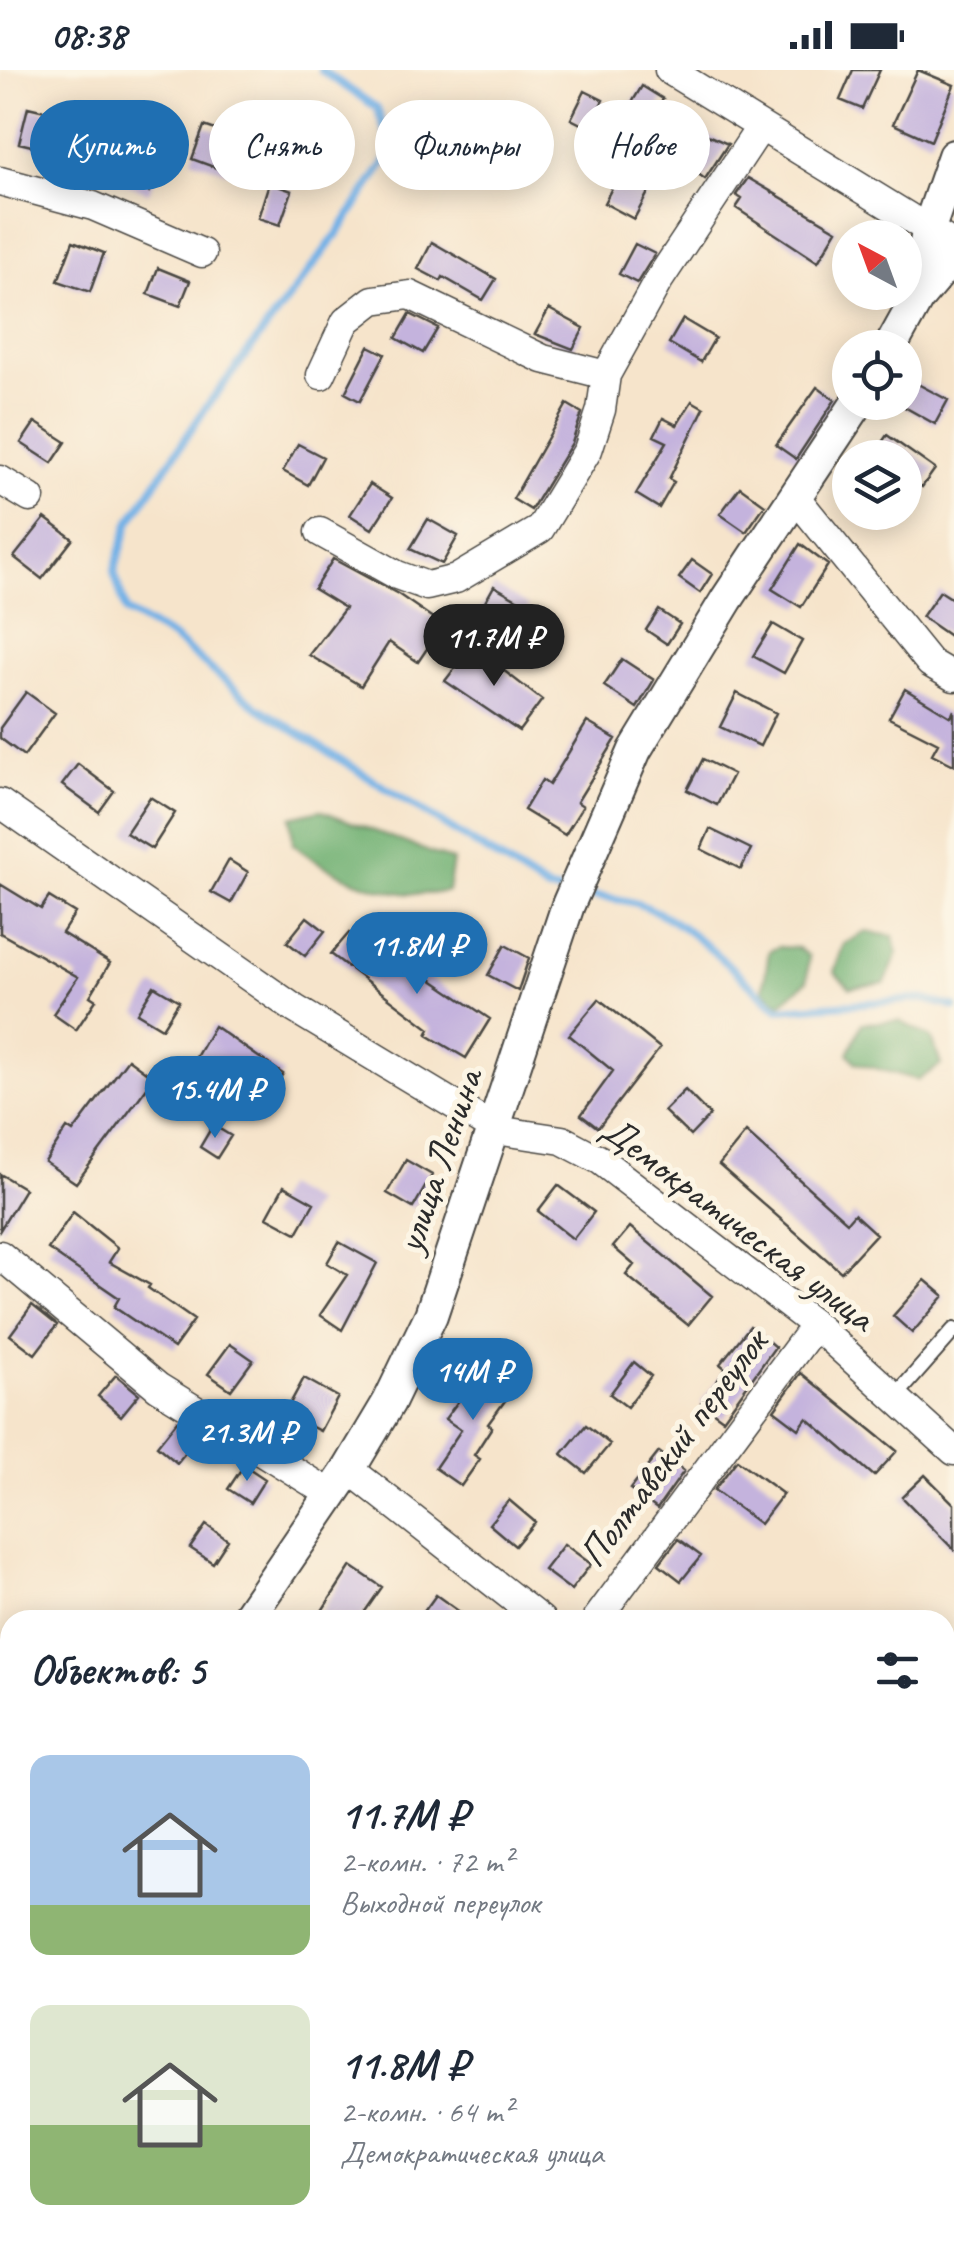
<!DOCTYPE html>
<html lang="ru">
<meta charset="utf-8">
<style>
:root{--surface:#fff;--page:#f2f2f3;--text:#1f2937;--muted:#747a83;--accent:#1f6fb2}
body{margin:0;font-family:Caveat,sans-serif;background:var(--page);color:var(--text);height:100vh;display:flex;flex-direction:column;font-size:38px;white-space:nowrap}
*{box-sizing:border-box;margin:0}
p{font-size:32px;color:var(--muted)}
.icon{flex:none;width:55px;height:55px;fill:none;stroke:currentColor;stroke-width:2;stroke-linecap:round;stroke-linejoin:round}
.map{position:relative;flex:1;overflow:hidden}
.details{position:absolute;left:0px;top:1540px;width:955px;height:642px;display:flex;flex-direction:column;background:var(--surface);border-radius:30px 30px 0 0;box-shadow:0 5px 25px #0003}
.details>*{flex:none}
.hud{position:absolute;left:30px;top:30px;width:895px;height:90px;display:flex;gap:20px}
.needle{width:65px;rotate:319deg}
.buttons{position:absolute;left:832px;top:150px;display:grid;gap:20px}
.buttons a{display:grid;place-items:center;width:90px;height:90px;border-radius:50%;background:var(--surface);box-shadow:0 5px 25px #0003;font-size:50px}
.price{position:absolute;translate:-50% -85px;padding:0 22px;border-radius:35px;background:var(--accent);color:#fff;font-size:32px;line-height:65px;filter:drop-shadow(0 2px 5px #0008)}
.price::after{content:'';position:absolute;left:50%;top:60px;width:30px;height:22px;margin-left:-15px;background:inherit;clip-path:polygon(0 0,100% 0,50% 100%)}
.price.active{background:#222;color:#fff}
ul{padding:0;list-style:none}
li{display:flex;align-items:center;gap:30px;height:250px;padding:0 30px}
li span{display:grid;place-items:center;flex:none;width:280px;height:200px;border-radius:20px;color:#555}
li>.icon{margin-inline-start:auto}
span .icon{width:120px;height:120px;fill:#fffc;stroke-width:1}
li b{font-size:42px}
h2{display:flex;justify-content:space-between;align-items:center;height:120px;padding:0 30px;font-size:42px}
.pill{padding:0 35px;border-radius:45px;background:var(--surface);box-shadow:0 5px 25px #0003;font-size:35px;line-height:90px}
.pill.active{background:var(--accent);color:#fff}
.status{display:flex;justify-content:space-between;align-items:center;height:70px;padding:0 50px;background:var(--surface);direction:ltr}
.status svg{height:28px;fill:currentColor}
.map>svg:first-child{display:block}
</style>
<div class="status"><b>08:38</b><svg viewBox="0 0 49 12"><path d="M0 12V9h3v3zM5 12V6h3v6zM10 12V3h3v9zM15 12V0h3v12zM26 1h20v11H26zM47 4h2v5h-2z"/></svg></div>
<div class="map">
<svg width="954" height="2181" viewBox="0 0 954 2181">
<rect width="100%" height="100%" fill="#fcf5e5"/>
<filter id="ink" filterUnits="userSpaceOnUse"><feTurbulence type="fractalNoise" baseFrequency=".01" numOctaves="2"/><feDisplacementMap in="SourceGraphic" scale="20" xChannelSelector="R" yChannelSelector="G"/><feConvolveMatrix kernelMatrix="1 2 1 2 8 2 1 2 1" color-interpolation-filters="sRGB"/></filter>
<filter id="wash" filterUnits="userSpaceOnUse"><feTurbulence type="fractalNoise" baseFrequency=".0048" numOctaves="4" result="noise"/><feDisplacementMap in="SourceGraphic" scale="40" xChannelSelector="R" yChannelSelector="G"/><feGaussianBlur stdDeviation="2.25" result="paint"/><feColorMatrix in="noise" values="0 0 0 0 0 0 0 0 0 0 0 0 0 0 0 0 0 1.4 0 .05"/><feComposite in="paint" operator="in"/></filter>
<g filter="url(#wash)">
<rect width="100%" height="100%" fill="#f6e4cb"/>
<path fill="#70b072" stroke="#4e6e4e" stroke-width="2.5" d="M320 740 453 791 448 821C395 833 335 808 293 774L291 747Z
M866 862 893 866 898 883 885 913 850 918 834 902 844 874Z
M779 877 798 878 809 886 807 911 781 934 763 920 769 881Z
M900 951 932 968 941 995 918 1010 856 993 848 983 862 953Z"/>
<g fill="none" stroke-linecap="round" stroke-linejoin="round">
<path stroke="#73b1e6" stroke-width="8" d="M321 0 377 38 392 81 338 163 205 339 129 453 114 502 126 542 173 568 257 637 548 820 565 822
M584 825C599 827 616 828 631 832 686 846 735 905 779 939L923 929 954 937"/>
</g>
<g id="blocks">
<path fill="#c4b3dd" d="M853 0H880L862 39 840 30Z
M918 0 954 15 931 71 893 54Z
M642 16 663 29 641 65 620 52Z
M585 21 603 30 589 58 571 49Z
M28 37 70 47 61 83 19 73Z
M204 56 239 68 227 102 192 89Z
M687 56 728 74 705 109 671 84Z
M76 69 126 80 127 75 161 87 149 122 115 111 116 108 70 98Z
M622 99 652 115 634 149 604 133Z
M748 108 837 160 818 192 736 138 742 129 736 125Z
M269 113 292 121 280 155 258 148Z
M73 171 104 183 90 222 58 211Z
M432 172 496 209 483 230 443 207 441 211 418 199Z
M635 174 655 184 637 213 619 204Z
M158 198 190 211 180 236 148 224Z
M549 239 584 258 573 279 535 264Z
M410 244 438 258 423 283 396 268Z
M683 249 715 268 701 292 669 273Z
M369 276 385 284 360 331 345 323Z
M914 312 948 330 935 354 901 335Z
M817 317 835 330 796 389 776 375Z
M692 331 704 338 669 409 674 412 659 438 636 424 667 372 654 366 663 348 677 355Z
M567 334 582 343 572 373 531 440 513 429Z
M35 352 66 372 52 393 21 373Z
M887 365 935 399 922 417 905 405V388H871Z
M298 374 323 387 308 415 283 401Z
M370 414 392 428 372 459 350 445Z
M740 417 765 435 746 462 720 444Z
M45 448 73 469 42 509 14 487Z
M428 449 458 466 442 494 410 479Z
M800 474 828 495 801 537 772 519Z
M333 489 398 524 443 555 418 592 389 572 361 616 309 585 345 538 314 519Z
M692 490 712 504 700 523 679 508Z
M494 516 529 536 513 563 479 543Z
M940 521 954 530V569L922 547Z
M659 540 680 554 667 574 646 560Z
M773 554 802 571 784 603 753 586Z
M472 576 542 630 519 661 445 611Z
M622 589 654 610 637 638 604 616Z
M905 619 951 647 954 640V695L932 684 938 673 889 648Z
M26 622 55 643 24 686 0 668V658Z
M737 623 776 643 760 676 720 657Z
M587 652 616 669 577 732 583 736 565 765 524 740 542 710 549 715Z
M703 689 733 704 717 735 687 720Z
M78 694 114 721 99 742 62 715Z
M150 727 175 743 152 779 126 763Z
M710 759 751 779 741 799 701 779Z
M229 790 248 802 231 833 211 822Z
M0 814 41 839 49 827 75 843 62 863 110 893 90 926 96 930 76 960 53 944 78 907 0 863Z
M307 847 325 861 305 886 287 872Z
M349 863 396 902 404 891 490 949 466 988 427 965 430 959 331 884Z
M505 875 529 888 518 921 488 905Z
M154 916 179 931 162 958 137 943Z
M599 929 660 978 598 1058 581 1045 613 1001 569 965Z
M214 956 283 1004 261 1032 222 1001 195 989Z
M128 989 154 1008 76 1113 45 1092 67 1058 73 1062Z
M685 1020 710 1045 690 1066 664 1041Z
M213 1055 231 1066 217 1088 200 1077Z
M746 1062 847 1152 854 1144 876 1164 841 1202 719 1095Z
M406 1090 432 1105 413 1138 387 1123Z
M0 1104 25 1119 0 1160Z
M558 1115 594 1142 573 1169 538 1141Z
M284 1116 314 1133 297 1163 267 1147Z
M73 1142 118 1178 109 1192 150 1215 148 1218 194 1250 174 1278 114 1237 119 1228 48 1179Z
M630 1157 712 1226 688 1255 626 1205 634 1195 613 1177Z
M339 1172 377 1193 342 1260 320 1245 347 1205 327 1193Z
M925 1210 944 1226 912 1263 893 1246Z
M32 1235 57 1255 35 1284 10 1265Z
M750 1256 775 1277 723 1349 701 1333 726 1299 720 1294Z
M230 1274 253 1290 231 1320 208 1304Z
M634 1292 651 1306 627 1337 610 1324Z
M485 1295 515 1317 488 1354 492 1357 474 1385 480 1389 461 1416 435 1398 461 1360 445 1349Z
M801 1303 897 1381 874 1406 807 1348 799 1359 774 1340Z
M116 1305 139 1324 121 1346 98 1326Z
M304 1308 338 1327 320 1361 285 1343Z
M177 1351 197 1368 177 1393 157 1376Z
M586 1355 610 1374 586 1403 562 1384Z
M659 1382 684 1401 657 1439 630 1419Z
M737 1390 783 1424 760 1454 714 1420Z
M244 1395 265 1409 250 1433 228 1419Z
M925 1405 954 1434V1480L902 1427Z
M509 1430 535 1452 515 1476 489 1454Z
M206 1455 228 1470 213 1493 190 1478Z
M678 1469 701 1486 681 1511 659 1494Z
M564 1474 591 1494 571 1520 544 1500Z
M351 1496 382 1517 359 1550H316Z
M436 1525 471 1550H418Z"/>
</g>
</g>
<g filter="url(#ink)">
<use href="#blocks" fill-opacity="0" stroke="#494743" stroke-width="2.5"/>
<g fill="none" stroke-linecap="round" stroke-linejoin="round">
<g stroke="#494743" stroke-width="18">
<path id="service" d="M895 1327 954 1260"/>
</g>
<g stroke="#494743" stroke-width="31">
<path id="minor" d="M669 0 954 175
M0 111 93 136 202 183
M321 305 346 251 373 230 410 225 543 289 606 305
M0 410 30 428
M797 429 930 593 954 607
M320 462 397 505 427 516 456 509 540 459 588 380 601 340 606 305 657 213 760 58
M0 733 295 939 496 1060 562 1070 600 1090 815 1255 954 1381
M0 1185 158 1317 331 1424
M349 1399 541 1550
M596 1550 815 1255
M0 1640 10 1648
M945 1862 954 1869
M676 2172 687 2181
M154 2181 160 2172"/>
</g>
<g stroke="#494743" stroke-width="36">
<path id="tertiary" d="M917 229 928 161 954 86
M890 278 917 229 954 185
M246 1550 349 1399 389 1332 431 1245 568 835 635 680 727 529 858 332
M0 1899 10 1885"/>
</g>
<use href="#service" stroke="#fff" stroke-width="14"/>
<use href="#minor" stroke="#fff" stroke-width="28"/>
<use href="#tertiary" stroke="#fff" stroke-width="32"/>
</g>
</g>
<g text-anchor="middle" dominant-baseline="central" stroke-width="10" stroke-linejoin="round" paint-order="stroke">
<g font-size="40" fill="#2b2b2b" stroke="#fcf5e5">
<text transform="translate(439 1091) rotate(-71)">улица Ленина</text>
<text transform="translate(738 1153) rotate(37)">Демократическая улица</text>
<text transform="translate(673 1378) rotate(-53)">Полтавский переулок</text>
</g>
</g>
</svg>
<div class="buttons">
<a><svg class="needle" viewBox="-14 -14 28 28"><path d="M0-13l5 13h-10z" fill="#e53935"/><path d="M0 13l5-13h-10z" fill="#747a83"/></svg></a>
<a><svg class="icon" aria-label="locate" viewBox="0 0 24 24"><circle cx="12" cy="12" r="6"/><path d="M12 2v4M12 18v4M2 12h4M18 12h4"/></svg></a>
<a><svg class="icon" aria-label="layers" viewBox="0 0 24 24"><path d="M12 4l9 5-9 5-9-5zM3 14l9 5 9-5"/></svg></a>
</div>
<b class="price active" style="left:494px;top:619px">11.7M ₽</b>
<b class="price" style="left:417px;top:927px">11.8M ₽</b>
<b class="price" style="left:215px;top:1071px">15.4M ₽</b>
<b class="price" style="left:473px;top:1353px">14M ₽</b>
<b class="price" style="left:247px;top:1414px">21.3M ₽</b>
<div class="hud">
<a class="pill active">Купить</a>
<a class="pill">Снять</a>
<a class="pill">Фильтры</a>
<a class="pill">Новое</a>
</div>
<section class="details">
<h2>Объектов: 5<svg class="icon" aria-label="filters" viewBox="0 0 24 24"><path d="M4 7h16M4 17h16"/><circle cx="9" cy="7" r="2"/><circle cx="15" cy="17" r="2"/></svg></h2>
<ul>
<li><span style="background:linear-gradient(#a9c7e8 75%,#8fb573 0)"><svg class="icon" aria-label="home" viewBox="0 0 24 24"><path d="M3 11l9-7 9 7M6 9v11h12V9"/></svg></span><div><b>11.7M ₽</b><p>2-комн. · 72 m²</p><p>Выходной переулок</p></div></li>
<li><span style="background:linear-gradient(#dfe7d0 60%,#8fb573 0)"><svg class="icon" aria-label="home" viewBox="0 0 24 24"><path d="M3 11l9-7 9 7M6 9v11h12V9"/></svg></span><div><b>11.8M ₽</b><p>2-комн. · 64 m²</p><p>Демократическая улица</p></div></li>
</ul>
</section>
</div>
